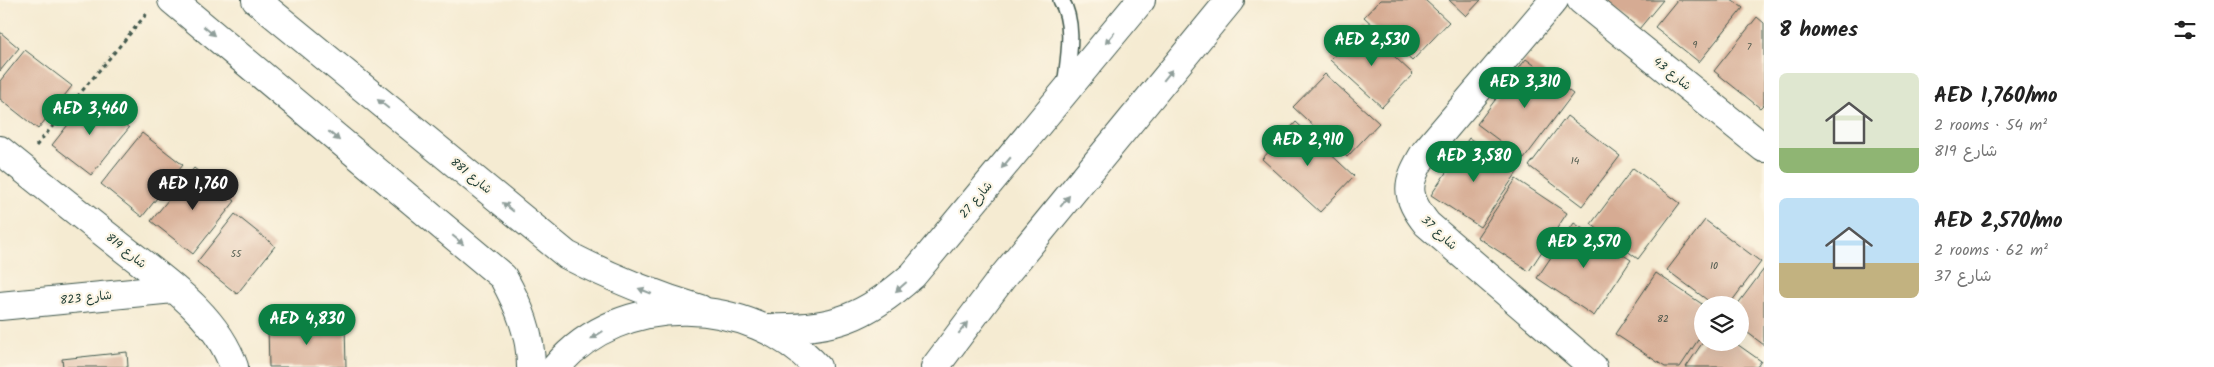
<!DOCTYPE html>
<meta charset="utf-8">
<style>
:root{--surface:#fff;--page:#f2f2f2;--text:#222;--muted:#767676;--accent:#0b8043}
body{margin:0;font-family:Kalam,"Playpen Sans Arabic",sans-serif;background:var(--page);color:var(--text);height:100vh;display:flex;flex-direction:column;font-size:19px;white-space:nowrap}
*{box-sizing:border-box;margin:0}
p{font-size:16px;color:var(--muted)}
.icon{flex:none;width:28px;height:28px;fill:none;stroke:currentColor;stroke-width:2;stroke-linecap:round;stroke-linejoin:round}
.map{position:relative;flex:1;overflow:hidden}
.drawer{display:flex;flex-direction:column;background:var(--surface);width:450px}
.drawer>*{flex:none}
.buttons{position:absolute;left:1694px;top:296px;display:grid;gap:10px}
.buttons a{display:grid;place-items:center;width:55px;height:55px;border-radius:50%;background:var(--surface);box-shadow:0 5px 20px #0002;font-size:25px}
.price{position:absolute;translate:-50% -42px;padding:0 11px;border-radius:18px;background:var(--accent);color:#fff;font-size:16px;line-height:32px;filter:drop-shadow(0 1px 2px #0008)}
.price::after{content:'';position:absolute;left:50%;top:30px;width:15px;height:11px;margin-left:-8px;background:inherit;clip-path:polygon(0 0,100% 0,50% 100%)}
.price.selected{background:#222;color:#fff}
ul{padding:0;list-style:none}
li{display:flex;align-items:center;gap:15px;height:125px;padding:0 15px}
li span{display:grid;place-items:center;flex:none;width:140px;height:100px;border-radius:8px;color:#555}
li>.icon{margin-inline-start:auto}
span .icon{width:60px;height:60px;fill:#fffc;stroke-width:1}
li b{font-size:21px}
h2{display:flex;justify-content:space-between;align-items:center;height:60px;padding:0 15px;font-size:21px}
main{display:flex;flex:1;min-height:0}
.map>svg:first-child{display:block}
</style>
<main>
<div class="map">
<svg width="1764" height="367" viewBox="0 0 1764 367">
<rect width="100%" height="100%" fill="#fcf5e5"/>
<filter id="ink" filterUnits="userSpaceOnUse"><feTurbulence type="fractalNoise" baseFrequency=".02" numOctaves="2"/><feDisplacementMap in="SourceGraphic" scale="10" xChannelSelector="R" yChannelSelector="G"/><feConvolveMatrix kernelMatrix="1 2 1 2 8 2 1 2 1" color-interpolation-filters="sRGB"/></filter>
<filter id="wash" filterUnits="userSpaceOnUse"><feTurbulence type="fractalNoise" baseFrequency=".0096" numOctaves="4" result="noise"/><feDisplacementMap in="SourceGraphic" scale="20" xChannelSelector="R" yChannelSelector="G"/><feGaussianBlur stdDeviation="1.12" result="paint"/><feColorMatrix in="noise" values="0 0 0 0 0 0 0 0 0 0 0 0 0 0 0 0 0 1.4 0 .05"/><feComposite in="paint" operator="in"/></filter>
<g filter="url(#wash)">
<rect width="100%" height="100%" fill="#f5ebd2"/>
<g id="blocks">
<path fill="#d6ab93" d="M1380 0H1425L1449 22 1412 61 1364 17Z
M1449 0H1481L1466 16Z
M1603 0H1663L1639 29Z
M1677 0H1733L1743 8 1699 62 1655 27Z
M1757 17 1764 23V104L1760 108 1714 71Z
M1362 26 1413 74 1382 107 1330 60Z
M0 32 19 48 0 71Z
M25 50 72 86 38 129 0 99V81Z
M1526 59 1573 94 1524 159 1477 124Z
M1325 74 1379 123 1347 157 1293 107Z
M90 97 129 128 91 175 52 145Z
M1567 116 1620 156 1582 206 1529 166Z
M1296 122 1354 176 1320 212 1262 159Z
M142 133 183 165 142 217 101 184Z
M1469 138 1518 171 1480 227 1431 195Z
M194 168 235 201 193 254 151 221Z
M1633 168 1680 203 1638 259 1591 224Z
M1516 179 1567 213 1529 271 1477 237Z
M235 214 275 246 237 294 197 262Z
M1705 220 1761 262 1729 305H1714L1667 270Z
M1574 223 1631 260 1594 316 1537 278Z
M1764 269V345L1740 327V305H1737Z
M1656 273 1702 304V334L1680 367H1665L1615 334Z
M345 324 346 367H269L268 326Z
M1703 342H1734L1761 361 1757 367H1686Z
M127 352 128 367H63L62 359Z"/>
</g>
</g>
<g filter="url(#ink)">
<use href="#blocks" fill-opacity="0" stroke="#3f574c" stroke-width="1"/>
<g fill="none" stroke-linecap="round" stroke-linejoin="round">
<g stroke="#3f574c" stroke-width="18">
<path id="service" d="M1061 0C1076 25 1068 59 1065 87"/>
</g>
<g stroke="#3f574c" stroke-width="30">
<path id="minor" d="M1554 0 1425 152C1406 183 1404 195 1427 224L1593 367
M1581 0 1764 148
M0 150C38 181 76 211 114 241 158 277 215 311 234 367
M0 306 173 289"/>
</g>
<g stroke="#3f574c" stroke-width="30">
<path id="tertiary" d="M172 0 503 277C519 306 531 334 531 367
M256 0 567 255C610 277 653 295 700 309"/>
</g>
<g stroke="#3f574c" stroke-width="30">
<path id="secondary" d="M768 328C832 330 865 318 913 275L1141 0
M556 367C622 289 751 295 817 367
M935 367 1002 278 1230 0"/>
</g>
<path stroke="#3f574c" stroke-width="3" stroke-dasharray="4 4" stroke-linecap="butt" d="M36 146 149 11"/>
<use href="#service" stroke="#fff" stroke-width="15"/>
<use href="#minor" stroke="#fff" stroke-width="28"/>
<use href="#tertiary" stroke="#fff" stroke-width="28"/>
<use href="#secondary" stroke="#fff" stroke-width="28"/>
</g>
<defs><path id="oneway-solid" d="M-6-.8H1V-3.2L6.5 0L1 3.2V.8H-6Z" transform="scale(1.25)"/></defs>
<g fill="#8f9e9a">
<use href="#oneway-solid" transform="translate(209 31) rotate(40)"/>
<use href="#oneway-solid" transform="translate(1110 38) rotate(129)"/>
<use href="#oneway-solid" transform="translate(1168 75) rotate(-51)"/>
<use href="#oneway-solid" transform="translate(383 104) rotate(-141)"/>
<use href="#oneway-solid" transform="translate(334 136) rotate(40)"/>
<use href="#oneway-solid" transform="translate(1006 163) rotate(130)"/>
<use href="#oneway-solid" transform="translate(1065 201) rotate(-51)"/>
<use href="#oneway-solid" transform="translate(508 207) rotate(-141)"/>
<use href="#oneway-solid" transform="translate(458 240) rotate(40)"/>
<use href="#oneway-solid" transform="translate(901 287) rotate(139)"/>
<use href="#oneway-solid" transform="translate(645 291) rotate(-158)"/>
<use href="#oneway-solid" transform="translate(963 328) rotate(-52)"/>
<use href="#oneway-solid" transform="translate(597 335) rotate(148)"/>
</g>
</g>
<g text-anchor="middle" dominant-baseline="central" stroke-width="4.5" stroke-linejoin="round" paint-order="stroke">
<g font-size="10" fill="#4d584c">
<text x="1695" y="45">9</text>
<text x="1749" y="47">7</text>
<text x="1575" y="161">14</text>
<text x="236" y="254">55</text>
<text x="1714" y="266">10</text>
<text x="1663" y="319">82</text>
</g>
<g font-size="12" fill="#1f3d34" stroke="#fcf5e5">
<text transform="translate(1672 74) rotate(39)">شارع 43</text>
<text transform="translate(471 176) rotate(39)">شارع 881</text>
<text transform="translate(976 200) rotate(-50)">شارع 27</text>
<text transform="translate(1439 233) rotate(43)">شارع 37</text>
<text transform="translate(126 251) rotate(39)">شارع 819</text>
<text transform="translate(86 298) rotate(-6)">شارع 823</text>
</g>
</g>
</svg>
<div class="buttons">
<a><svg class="icon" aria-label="layers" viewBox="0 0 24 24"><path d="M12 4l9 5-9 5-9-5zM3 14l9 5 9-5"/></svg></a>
</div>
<b class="price" style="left:1372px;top:67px">AED 2,530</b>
<b class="price" style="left:1525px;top:109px">AED 3,310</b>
<b class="price" style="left:90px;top:136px">AED 3,460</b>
<b class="price" style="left:1308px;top:167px">AED 2,910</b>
<b class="price" style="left:1474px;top:183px">AED 3,580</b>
<b class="price selected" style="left:193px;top:211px">AED 1,760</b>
<b class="price" style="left:1584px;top:269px">AED 2,570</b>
<b class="price" style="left:307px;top:346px">AED 4,830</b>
</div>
<section class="drawer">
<h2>8 homes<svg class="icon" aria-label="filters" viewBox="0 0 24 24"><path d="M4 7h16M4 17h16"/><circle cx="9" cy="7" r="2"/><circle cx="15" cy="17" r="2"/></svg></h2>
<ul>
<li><span style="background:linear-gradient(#dfe7d0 75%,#8fb573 0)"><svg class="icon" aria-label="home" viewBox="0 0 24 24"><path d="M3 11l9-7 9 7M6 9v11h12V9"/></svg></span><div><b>AED 1,760/mo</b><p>2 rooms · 54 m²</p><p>شارع 819</p></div></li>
<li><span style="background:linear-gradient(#bfe0f5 65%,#c2b280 0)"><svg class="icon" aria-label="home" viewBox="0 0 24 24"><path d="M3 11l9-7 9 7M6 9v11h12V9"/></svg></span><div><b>AED 2,570/mo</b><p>2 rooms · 62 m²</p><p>شارع 37</p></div></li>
</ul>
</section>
</main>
